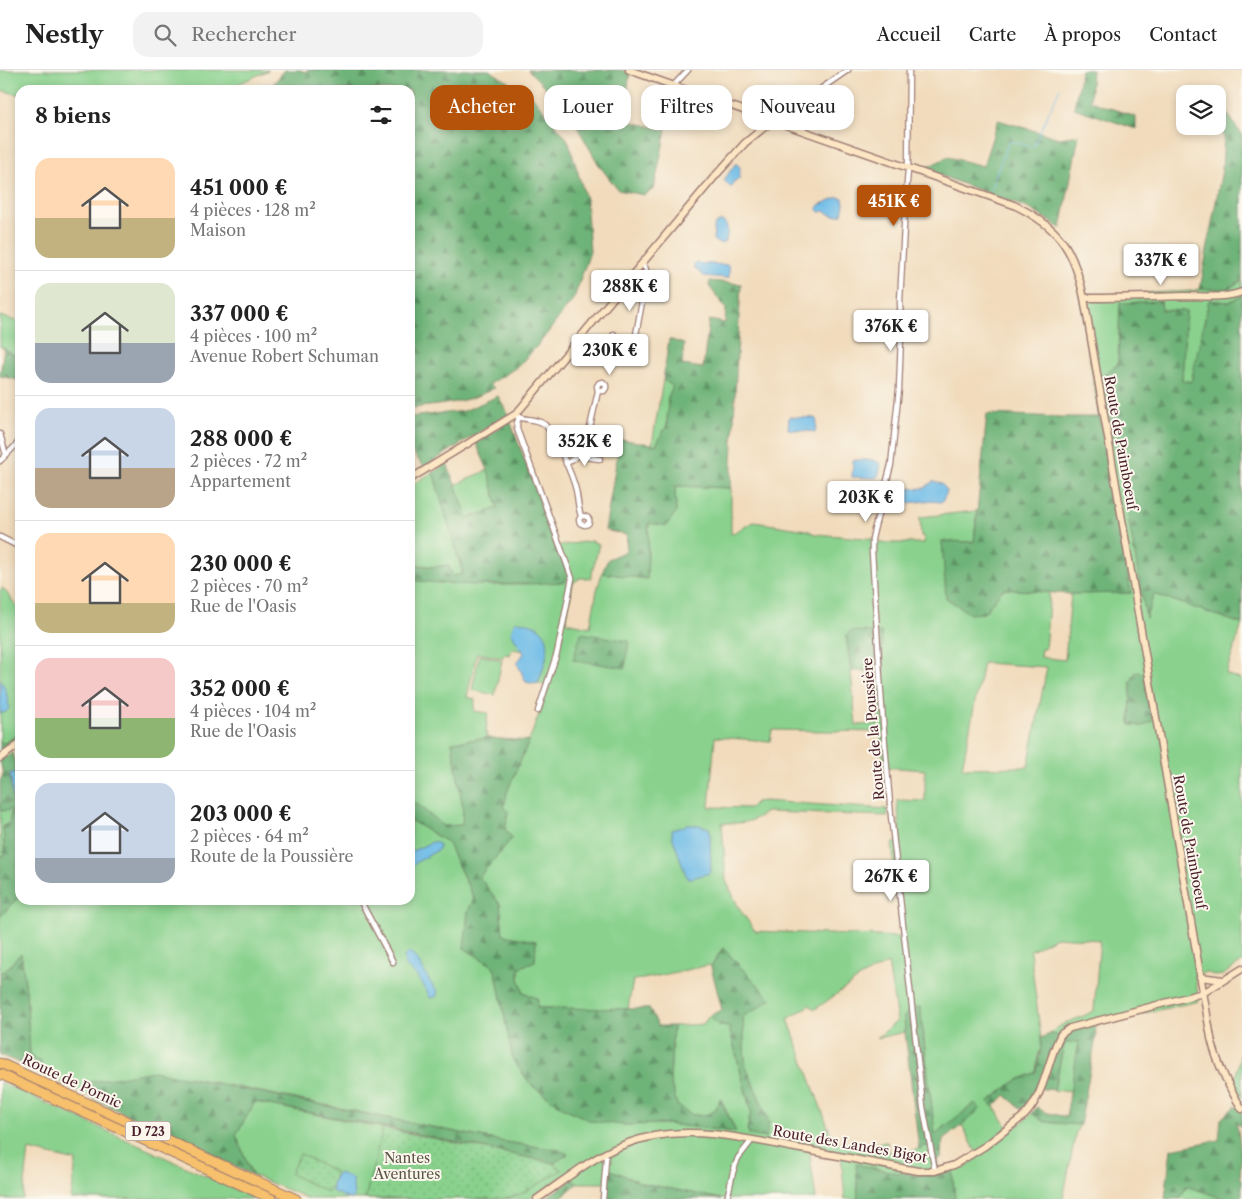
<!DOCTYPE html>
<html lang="fr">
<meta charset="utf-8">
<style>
:root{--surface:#fff;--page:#f2f2f2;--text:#222;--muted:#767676;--line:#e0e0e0;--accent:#b45309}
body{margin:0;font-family:"Libre Caslon Text",serif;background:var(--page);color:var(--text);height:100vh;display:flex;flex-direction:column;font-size:19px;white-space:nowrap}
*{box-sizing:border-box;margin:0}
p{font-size:16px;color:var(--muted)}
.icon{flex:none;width:28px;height:28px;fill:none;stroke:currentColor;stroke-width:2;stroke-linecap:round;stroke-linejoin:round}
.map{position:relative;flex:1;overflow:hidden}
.side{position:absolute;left:15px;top:15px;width:400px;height:820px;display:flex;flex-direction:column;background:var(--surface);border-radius:15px;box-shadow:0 2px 8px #0003}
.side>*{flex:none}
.hud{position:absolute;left:430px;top:15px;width:475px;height:45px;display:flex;gap:10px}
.controls{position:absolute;left:1176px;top:15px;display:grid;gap:10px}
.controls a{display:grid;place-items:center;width:50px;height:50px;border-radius:10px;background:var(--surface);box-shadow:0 2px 8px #0003;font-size:25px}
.price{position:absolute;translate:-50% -42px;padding:0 11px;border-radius:5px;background:#fff;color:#222;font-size:16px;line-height:32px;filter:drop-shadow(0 1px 2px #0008)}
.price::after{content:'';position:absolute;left:50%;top:30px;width:15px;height:11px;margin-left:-8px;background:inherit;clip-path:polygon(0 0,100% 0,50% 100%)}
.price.on{background:var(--accent);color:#fff}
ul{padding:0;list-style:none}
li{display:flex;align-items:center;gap:15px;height:125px;padding:0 20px}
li+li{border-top:1px solid var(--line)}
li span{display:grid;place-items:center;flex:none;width:140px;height:100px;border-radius:15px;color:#555}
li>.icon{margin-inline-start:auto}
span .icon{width:60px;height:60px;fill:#fffc;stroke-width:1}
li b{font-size:21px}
h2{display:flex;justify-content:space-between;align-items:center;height:60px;padding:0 20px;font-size:21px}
.tag{padding:0 18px;border-radius:15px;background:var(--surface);box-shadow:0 2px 8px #0003;font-size:18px;line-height:45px}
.tag.on{background:var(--accent);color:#fff}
header{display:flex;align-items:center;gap:30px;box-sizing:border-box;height:70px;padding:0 25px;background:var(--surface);border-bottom:1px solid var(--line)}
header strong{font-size:24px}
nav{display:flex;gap:28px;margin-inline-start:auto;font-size:18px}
.search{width:350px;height:45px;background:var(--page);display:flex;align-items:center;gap:12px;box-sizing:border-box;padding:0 18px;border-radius:15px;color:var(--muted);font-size:19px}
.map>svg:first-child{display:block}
</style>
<header>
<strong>Nestly</strong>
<div class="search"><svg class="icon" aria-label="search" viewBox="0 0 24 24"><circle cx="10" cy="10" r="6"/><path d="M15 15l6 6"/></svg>Rechercher</div>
<nav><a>Accueil</a><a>Carte</a><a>À propos</a><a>Contact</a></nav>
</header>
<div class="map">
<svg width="1242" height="1129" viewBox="0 0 1242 1129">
<defs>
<pattern id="forest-firs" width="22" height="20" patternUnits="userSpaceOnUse" patternTransform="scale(1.25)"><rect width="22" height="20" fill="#6eb378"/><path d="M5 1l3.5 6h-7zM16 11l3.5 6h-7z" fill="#5c9163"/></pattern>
<pattern id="park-dots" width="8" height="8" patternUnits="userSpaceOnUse" patternTransform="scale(1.25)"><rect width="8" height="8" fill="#89d18d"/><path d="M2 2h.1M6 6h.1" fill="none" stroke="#78b37a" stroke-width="1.8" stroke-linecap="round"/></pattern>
</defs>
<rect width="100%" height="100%" fill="#fbf7ec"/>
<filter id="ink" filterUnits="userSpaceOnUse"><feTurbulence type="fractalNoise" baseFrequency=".02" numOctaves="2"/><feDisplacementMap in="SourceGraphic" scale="10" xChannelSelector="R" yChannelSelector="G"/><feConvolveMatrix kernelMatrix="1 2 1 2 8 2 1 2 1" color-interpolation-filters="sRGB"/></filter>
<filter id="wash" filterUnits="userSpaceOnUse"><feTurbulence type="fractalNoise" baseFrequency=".0096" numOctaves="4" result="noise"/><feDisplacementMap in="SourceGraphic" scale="20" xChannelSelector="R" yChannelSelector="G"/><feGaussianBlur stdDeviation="1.12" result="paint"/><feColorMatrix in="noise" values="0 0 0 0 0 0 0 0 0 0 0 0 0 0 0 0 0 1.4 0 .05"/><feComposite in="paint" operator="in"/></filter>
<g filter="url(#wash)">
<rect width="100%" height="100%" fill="#f1dbbc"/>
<path fill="#89d18d" stroke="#6a785c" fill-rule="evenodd" d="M0 0H269L225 20H20V25L0 20Z
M1242 210V226L1229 232 1209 230 1192 312 1182 310 1186 241 1162 240 1161 231 1120 234 1118 294 1103 305 1146 546 1154 524 1242 554 1226 604 1242 610V892L1223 905 1215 906 1206 902 1195 906 1199 931 1100 953 1072 961 1063 966 1050 964C1064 949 1079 951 1094 940L1100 870 1056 867 1030 881 1042 976 1038 986 1036 1002 1014 1012 988 1032 994 1037 1011 1061 1027 1048 1032 1043 1044 1052 1080 1055 1076 1062 1063 1129H955L953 1109V1097L977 1084 962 1055 980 1038 975 1034 935 1065 920 937 904 947 905 962 877 968 897 951 888 893 861 907 814 940 810 935 788 949 834 1073 852 1076 887 1072 888 1082 905 1084 933 1073 936 1091 940 1103C918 1110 880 1099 857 1094L858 1129H845L841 1084 809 1078 816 1129H721L642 1113 611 1100 610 1101 607 1113H578L572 1110 567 1104 528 1129H478L492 1081 516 1085 559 1080 505 1072 188 1007 90 1012V1027L37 1000 42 993 30 984 26 920 21 883 4 902H0V847L20 825V830H410V750L447 772 474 829 468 842 464 878 493 896 496 903 513 990 622 1055 667 1054 736 1062 721 1029 715 1041 706 1045H691L677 1035 670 1010 673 956 703 954 709 946 718 956 729 957 751 1042 747 1060 769 1052 745 994 743 946 760 937 722 879 711 897 710 895 643 909 633 910 628 939 537 938 538 929 523 922 519 908V898L503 865 500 834 479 807 512 768 505 759 508 741 504 737 507 722 529 671 549 617 538 613 546 588 537 556 518 551 516 571 524 581 512 579 510 585 504 584 502 588 477 583 467 627 475 629 474 641 488 643 486 661 487 668 452 672 463 738V755L443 756 410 728V510L474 515H517L568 503 557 476 591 471 599 474 591 508H580L573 513 566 552 590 557 597 520 602 503 647 509 649 452 676 442 675 416 731 418V464L754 452 807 460 815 464 877 469V473H924V467L921 466 920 447 977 441 974 472 942 471 984 543 1003 519 1050 522 1045 579H1041L1040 587 1065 590 1071 524 1131 523 1099 347 1080 226 1191 221 1200 219H1228ZM881 562 884 600 876 601 879 654 856 655 851 601 846 566ZM983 593 1047 597 1028 697 962 698ZM1136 602 1143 656 1130 655 1131 611ZM772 660 880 662 884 697 925 700V731L897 730 901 772 892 773 901 867 755 861 739 838 726 811 722 753C743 753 749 754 766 742L888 746 887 739 764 731 756 732 750 738 709 737 715 667 770 671Z
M0 246 20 252V289L4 278 0 277Z
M663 310 673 316 668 327 667 355 656 375 652 374Z
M488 400 499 438 468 448 455 415Z
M433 402 463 504 453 506 448 495 434 497 410 494V416Z
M3 518 18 538 20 541V663L5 673 0 672V520Z
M479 585 502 590 495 625 472 620Z
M12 739 9 753 3 756 4 770V785L0 787V741Z
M1079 971 1071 1022 1054 1020 1064 974Z
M1242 976V1028L1234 1016Z
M0 1012 256 1129H71L76 1091 29 1080 23 1129H0Z
M255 1032 383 1058 441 1129H309L252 1105 236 1065Z
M1186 1116 1225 1129H1180Z"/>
<path fill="url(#forest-firs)" stroke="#5c6952" d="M285 0H300L305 2 308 0H489L532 26 568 70 586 129 590 182 574 228 539 274 517 297 490 314 494 318C468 333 439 335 410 338V20H268Z
M528 0H621L630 3 623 50 666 60 654 119 644 125 618 120 599 95 575 53 551 23Z
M1081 0H1092L1090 31 1136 47V59L1074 38Z
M1218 30 1242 65V210L1228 219H1200L1214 142 1222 100 1224 67 1218 55Z
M998 50 1059 68 1079 65 1061 158 1030 139 923 99 948 87 983 96Z
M710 211 741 214 736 305 731 418 675 416 676 442 666 456 649 453 647 509 602 503 608 489 626 481 627 465 605 460 620 369 656 375 667 355 668 327 673 316 663 310 669 269 684 274 682 295 703 298 709 250 725 253 726 239 709 216Z
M1242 226V554L1154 524 1146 548 1103 305 1118 294 1120 233 1161 231 1162 240 1186 241 1182 310 1191 312 1209 230 1229 232Z
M4 278 20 289 18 310 0 306Z
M498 326 508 344 424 397 410 379V347L464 341Z
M987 344 1061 347H1099L1131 523 1071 524 1003 519 984 543 970 544 946 528 942 471 974 472Z
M510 351 557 476 568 503 565 512C513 515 462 517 410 510V494L434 497 448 495 453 506 463 504 433 402 447 394 468 448 498 438 488 400 476 373Z
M850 561 881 562 884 601H851L846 566Z
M581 563 629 571 625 598 573 590Z
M1136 602 1145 603 1153 651 1143 656 1130 655 1131 611Z
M20 663V671L0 684V672L5 673Z
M487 668 529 671 507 722 504 737 508 741 505 759 512 768 479 807 500 834 503 865 536 871 535 891 519 898V908L523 922 538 929 537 938 650 939 658 956H673L670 1010 677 1035C692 1046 697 1049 715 1041L720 1029 736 1062 667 1054 622 1055 591 1051 564 1038 531 1015 513 990 496 903 493 896 464 878 468 842 474 828 447 772 410 750V728L443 756 462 755 463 738 452 672Z
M13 682 16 703 10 704 17 767H20V825L0 847V787L4 785V770L3 756 9 753 12 740 0 741V711L3 705 0 690Z
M723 878 771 929 760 937 743 946 745 994 769 1052 766 1068 750 1065 747 1060 751 1042 729 957 718 956 709 946 722 940 711 897Z
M21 883 26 920 30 984 42 993 37 1000 0 985V902H4Z
M920 937 935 1064 975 1033 980 1039 962 1055 943 1070 942 1087 936 1091 933 1073 919 1079 905 962 904 947 910 939Z
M1095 954 1096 967 1080 1055 1044 1052 1032 1043 1037 1037 1044 1042 1066 1047 1079 971 1064 974 1054 1020 1037 1018 1031 1031 1024 1041 1005 1025 994 1037 988 1032 1014 1012 1036 1002C1038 990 1042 979 1041 968L1050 964 1063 966 1072 961Z
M154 1001 505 1072 559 1080 568 1084 554 1093 374 1055 255 1032 236 1065 252 1105 90 1027V1012Z
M1234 1037H1238L1242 1042V1058L1236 1051C1240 1068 1242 1089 1240 1107L1242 1109V1129H1225L1186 1116 1180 1129H1165L1171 1079 1219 1070 1221 1049Z
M856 1094C878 1099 914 1108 935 1105 941 1104 947 1100 953 1097V1109L955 1129H858Z
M611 1100 642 1113 721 1129H605L610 1101Z
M572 1110 578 1113 559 1129H544Z"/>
<path fill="url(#park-dots)" stroke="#6a785c" d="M383 1058 554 1093 562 1100 521 1124 502 1129H365Z
M300 1084 336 1102 331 1118 328 1122 290 1104Z"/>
<path fill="#6dbbe7" stroke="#5c6d89" d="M735 94H737L740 97 739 109 734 111 733 116 730 117 724 110Z
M838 127 843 128 844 134 842 144C836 147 830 145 825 141L820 142 817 139 819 135Z
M722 151C730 155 727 164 726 171 722 175 717 174 713 170L714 158 715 154Z
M694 193 728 195 729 198V207L726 208 704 206 694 198Z
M789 347 814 348 816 349 817 353 815 362 788 359Z
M853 390H873L880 393C881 397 880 405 876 408L852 407Z
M933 411C940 413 944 414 947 422L942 432 926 431 900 434 894 432 892 430 893 425 907 419 925 418Z
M518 551C560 556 548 585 538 613L535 614 526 612 517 593 524 583 516 571 511 562 514 553Z
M0 609C6 618 8 627 9 638L6 642 2 643H0Z
M10 703H16L20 743V767H17Z
M688 755H699L709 758 710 762 711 801 707 804 691 808H688L686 805 672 766V760Z
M432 772H436C439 775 440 776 438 780L410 796V782Z
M409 882C424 893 425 909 438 922L436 927 430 928C424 915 417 904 405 896L404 887Z
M339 1103 352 1108 354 1126 352 1129H349L333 1122C330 1117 333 1111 335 1106Z"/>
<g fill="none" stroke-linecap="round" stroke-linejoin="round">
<path stroke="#6dbbe7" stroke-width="1" d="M989 122 1009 71 1033 77 1060 18"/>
</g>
</g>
<g filter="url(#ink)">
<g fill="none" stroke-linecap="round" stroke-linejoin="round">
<g stroke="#9e7d74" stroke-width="7">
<path id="street" d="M909 0 908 100 905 138 900 231 901 267 899 319 891 395 874 460 872 469V482L882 639 891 746 923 1037 935 1101
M673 16 688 0
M772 50 777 49 848 0
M866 132C883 126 889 136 905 138
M575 273 578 275 598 278 605 282 611 283 615 281 616 270 614 264
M632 286 642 232 646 199 642 194
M518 347C526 350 537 349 544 354 554 362 573 407 576 420 578 429 578 438 581 446L579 450 580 453C590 460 594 445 581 446
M519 347 517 353V359L572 508 562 559 557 583 538 641
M0 364 6 385
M581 383 585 387 600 389
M0 391C7 384 14 378 20 370
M566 394 581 383 589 362 598 321 597 316 599 313 603 312 606 315V318L604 321H598
M0 467 20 477
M360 830 393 892
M603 1129 606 1089 605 1083
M727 1129 733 1102 738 1088 752 1070"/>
</g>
<g stroke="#9e7d74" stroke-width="9">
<path id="secondary" d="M629 0 1014 135C1060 157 1074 180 1084 228L1211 968C1217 994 1228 1016 1242 1039
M1084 228C1117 228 1151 227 1184 226 1204 226 1223 229 1242 222
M410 409 516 344 716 105 745 73 772 51
M0 688 20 674
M1200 907 1223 910
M537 1129C565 1110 592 1087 623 1075 679 1052 738 1067 795 1078 836 1085 877 1094 918 1101H935L954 1095 985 1076 1025 1045C1044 1025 1047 994 1058 970L1061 964 1070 958 1203 923 1242 899"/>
</g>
<g stroke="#9e7d74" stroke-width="11">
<path id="highway" d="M0 993 296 1129
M0 1004 272 1129"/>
</g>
<use href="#street" stroke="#fff" stroke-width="4.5"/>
<use href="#secondary" stroke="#fce6c4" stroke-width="6"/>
<use href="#highway" stroke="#f7c06c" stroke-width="9"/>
</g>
</g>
<g text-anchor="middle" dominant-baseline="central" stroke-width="4" stroke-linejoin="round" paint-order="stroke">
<rect fill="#fbf7ec" stroke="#7f6065" stroke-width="1" x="125.5" y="1051.5" width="45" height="19" rx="4"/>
<g font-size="12" font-weight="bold" fill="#4a1f2b">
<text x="148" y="1061">D 723</text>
</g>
<g font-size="14" fill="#4a1f2b" stroke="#fbf7ec">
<text transform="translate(1121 373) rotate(80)">Route de Paimboeuf</text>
<text transform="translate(873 659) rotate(-95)">Route de la Poussière</text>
<text transform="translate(1190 772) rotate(80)">Route de Paimboeuf</text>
<text transform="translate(72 1011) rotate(25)">Route de Pornic</text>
<text transform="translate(850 1074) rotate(10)">Route des Landes Bigot</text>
</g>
<g font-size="14" fill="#5d5448" stroke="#fbf7ec">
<text x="407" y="1088">Nantes<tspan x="407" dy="16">Aventures</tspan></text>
</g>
</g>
</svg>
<div class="controls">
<a><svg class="icon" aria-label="layers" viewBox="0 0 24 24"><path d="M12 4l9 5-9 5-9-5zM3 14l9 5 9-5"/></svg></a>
</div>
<b class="price on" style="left:894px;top:157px">451K €</b>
<b class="price" style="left:1161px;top:216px">337K €</b>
<b class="price" style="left:630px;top:242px">288K €</b>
<b class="price" style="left:891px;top:282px">376K €</b>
<b class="price" style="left:610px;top:306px">230K €</b>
<b class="price" style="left:585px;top:397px">352K €</b>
<b class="price" style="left:866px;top:453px">203K €</b>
<b class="price" style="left:891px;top:832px">267K €</b>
<div class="hud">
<a class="tag on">Acheter</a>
<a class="tag">Louer</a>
<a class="tag">Filtres</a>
<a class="tag">Nouveau</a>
</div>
<section class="side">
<h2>8 biens<svg class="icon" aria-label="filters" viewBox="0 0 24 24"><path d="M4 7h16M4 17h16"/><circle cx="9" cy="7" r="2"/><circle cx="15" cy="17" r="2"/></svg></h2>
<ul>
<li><span style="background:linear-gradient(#ffd9b3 60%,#c2b280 0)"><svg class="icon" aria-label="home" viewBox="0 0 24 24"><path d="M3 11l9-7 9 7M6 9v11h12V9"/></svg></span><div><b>451 000 €</b><p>4 pièces · 128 m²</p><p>Maison</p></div></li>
<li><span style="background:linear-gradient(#dfe7d0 60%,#9aa5b1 0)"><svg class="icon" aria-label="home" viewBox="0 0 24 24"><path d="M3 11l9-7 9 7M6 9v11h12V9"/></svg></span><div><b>337 000 €</b><p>4 pièces · 100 m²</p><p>Avenue Robert Schuman</p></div></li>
<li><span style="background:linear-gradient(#c9d6e8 60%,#b9a48a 0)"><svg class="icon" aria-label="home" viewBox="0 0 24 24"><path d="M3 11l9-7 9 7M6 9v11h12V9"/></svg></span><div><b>288 000 €</b><p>2 pièces · 72 m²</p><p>Appartement</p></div></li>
<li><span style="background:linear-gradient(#ffd9b3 70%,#c2b280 0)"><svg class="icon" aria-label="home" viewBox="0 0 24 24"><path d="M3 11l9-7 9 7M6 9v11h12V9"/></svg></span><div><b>230 000 €</b><p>2 pièces · 70 m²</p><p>Rue de l'Oasis</p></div></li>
<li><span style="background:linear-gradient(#f6c9c9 60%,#8fb573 0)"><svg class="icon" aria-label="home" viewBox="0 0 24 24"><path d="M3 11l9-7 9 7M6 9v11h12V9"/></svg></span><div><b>352 000 €</b><p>4 pièces · 104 m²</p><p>Rue de l'Oasis</p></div></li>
<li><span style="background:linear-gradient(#c9d6e8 75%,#9aa5b1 0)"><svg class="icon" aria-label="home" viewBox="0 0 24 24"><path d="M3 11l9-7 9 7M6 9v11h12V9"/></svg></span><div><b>203 000 €</b><p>2 pièces · 64 m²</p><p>Route de la Poussière</p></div></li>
</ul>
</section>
</div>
